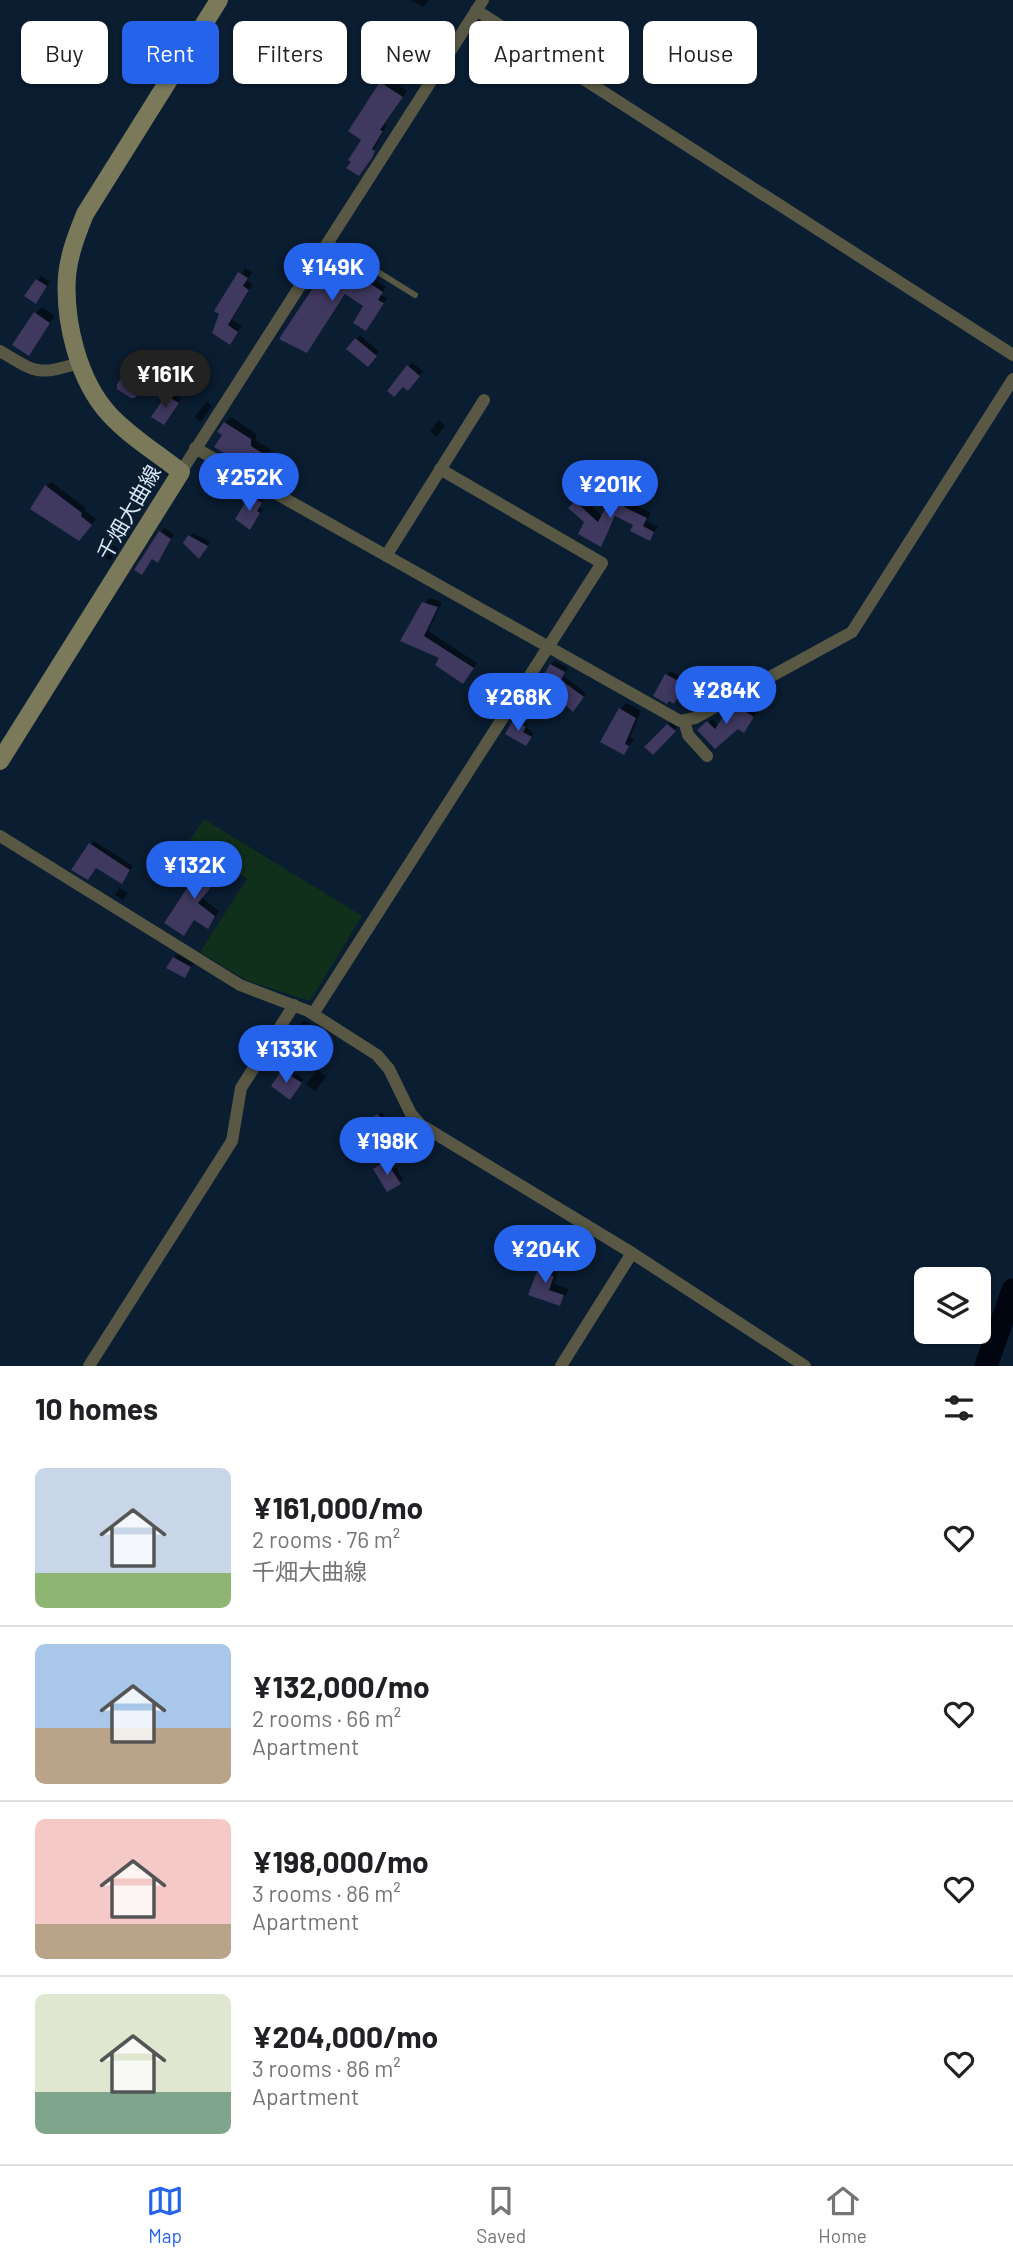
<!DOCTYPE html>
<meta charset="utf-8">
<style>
:root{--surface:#fff;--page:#f2f2f2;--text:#202124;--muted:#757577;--line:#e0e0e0;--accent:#2563eb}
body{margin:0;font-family:Barlow,"Noto Sans JP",sans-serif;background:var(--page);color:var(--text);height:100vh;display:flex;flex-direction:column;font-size:26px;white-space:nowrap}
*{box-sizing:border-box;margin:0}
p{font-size:23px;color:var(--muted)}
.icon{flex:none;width:38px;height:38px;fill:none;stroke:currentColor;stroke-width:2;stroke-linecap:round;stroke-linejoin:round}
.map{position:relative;height:1366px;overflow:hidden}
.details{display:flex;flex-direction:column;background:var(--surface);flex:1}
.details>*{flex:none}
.top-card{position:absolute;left:21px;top:21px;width:971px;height:63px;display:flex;gap:14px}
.fabs{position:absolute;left:914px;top:1267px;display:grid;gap:14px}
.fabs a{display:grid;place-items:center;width:77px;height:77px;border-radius:10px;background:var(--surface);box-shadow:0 2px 5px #0004;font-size:35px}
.price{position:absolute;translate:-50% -60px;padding:0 16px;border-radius:24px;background:var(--accent);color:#fff;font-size:23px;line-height:46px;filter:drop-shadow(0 2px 4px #0008)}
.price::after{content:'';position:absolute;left:50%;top:42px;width:21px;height:16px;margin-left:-10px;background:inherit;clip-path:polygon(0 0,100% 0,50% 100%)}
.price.on{background:#222;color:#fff}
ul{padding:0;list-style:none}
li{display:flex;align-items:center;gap:21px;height:175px;padding:0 35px}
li+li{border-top:2px solid var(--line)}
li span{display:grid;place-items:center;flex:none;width:196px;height:140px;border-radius:10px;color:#555}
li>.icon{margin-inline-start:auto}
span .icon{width:84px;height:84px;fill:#fffc;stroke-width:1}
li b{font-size:30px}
h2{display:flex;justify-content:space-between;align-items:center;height:84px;padding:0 35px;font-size:30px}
.chip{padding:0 24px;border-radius:10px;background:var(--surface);box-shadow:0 2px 5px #0004;font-size:24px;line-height:63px}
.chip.on{background:var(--accent);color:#fff}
.menu{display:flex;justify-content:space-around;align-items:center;height:98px;border-top:2px solid var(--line);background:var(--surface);font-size:19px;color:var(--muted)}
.menu a{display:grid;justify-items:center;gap:4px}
.menu .on{color:var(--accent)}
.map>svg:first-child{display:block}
</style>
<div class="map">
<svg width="1013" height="1366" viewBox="0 0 1013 1366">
<rect width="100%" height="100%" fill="#0a1d31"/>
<path fill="#11301c" d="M204 819 362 916 310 1001 246 980 200 952 247 879 190 840Z"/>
<path fill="#0007" d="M411 0H429L423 7Z
M387 77 407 91 385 124 387 125 364 168 363 139 381 83Z
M341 250 367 267 364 273 386 287 381 295 387 298 366 329 365 306 346 293 311 347 337 254Z
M245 268 252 272 247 281 253 284 232 320 242 326 230 342 221 313Z
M41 276 50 282 39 298 27 296Z
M42 307 55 316 29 353 36 313Z
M360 335 379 352 367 364 349 348Z
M144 352 157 361 135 396 138 358Z
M412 363 423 371 411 385 409 367Z
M171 392 181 399 168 419 167 396Z
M206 402 212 406 201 422 195 417Z
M231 417 256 434V441L271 450 256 470 224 434 225 423Z
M439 420 445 426 436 437 430 431Z
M51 482 86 508 84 510 96 519 84 534 46 487Z
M621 486 633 492 628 501 651 513 647 521 658 527 649 539 635 524 617 515 601 544 586 522 571 508 581 497 603 517Z
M255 493 264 498 259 507 263 509 253 524 252 496Z
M164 528 174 534 162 557 158 561 153 557 136 570Z
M193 533 210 542 203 553 190 536Z
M104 540 119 549 110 561 96 552Z
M429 598 442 602 428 631 477 663 468 677 442 657 403 640Z
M555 661 568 668 563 676 586 693 577 706 551 665Z
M670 671 683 678 678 686 682 689 674 701 669 699 667 675Z
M626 703 641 711 630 737 634 739 624 753 620 710Z
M741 703 757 712 748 727H737L716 747 703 726 712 719 719 726 728 712Z
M518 717 528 723 526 727 534 733 526 744 515 721Z
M672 721 678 726 653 753 647 747Z
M94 841 133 866 125 878 90 845Z
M206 855 225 870 202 898 219 911 208 926 195 919 197 875 193 872Z
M119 888 128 893 123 900 115 895Z
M178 954 194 963 185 976 174 958Z
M304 1020 318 1029 292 1066 298 1026Z
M287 1067 304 1079 294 1094 274 1086Z
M318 1070 326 1077 315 1091 306 1084Z
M382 1112 391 1126 387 1130 359 1126Z
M368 1148 373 1157 363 1163 358 1154Z
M390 1158 403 1179 399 1183 379 1166Z
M549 1252 558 1256 554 1268 559 1270 554 1284 569 1289 560 1304 531 1294 543 1259Z"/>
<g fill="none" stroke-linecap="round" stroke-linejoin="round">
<path stroke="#00050f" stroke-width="23" d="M986 1366 1013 1290"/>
</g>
<path fill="#3f385f" d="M380 82 403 97 380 130 383 131 372 149 375 151 372 158 359 176 346 168 351 162 348 160 361 140 348 131Z
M336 253 364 272 361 278 383 292 378 300 384 303 366 331 353 323 363 306 345 294 307 353 279 339Z
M238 272 248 278 243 286 249 290 228 325 238 332 230 345 212 333 219 314 214 311Z
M36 279 47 286 36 304 24 296Z
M34 312 50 323 29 356 12 345Z
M355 338 377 356 368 367 346 349Z
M137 357 152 367 135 398H131L117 389V384Z
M407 365 420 376 408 391 403 387 394 397 387 391Z
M166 395 179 403 164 425 151 417Z
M224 422 251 439V446L267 456 256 472 214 447 222 435 217 432Z
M45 485 82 513 81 516 92 525 79 541 30 509Z
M615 490 629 497 624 507 647 518 643 526 654 532 650 541 630 531 633 525 615 516 601 547 578 534 584 522 568 508 575 501 598 522Z
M250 495 262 503 257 511 260 513 250 530 235 519Z
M159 531 171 539 158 563 152 559 142 575 134 570Z
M188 535 208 546 199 559 183 543Z
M422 602 438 607 424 636 474 668 463 684 435 665 439 658 400 641Z
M550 664 565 672 561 680 584 697 573 712 562 702 536 688Z
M665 674 681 682 676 691 680 693 674 704 669 701 667 704 653 696Z
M736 705 754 717 744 733 738 729 715 749 697 730 707 721 715 729 727 711Z
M619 708 636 718 625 744 629 746 624 755 600 742Z
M513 720 526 727 523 732 532 737 526 746 505 734Z
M667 724 676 731 653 755 644 747Z
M89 843 130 870 122 884 96 868 88 880 71 870Z
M199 859 221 875 198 903 215 916 208 929 194 920 184 936 164 923 195 876 190 873Z
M173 957 191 967 185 978 166 968Z
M297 1025 313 1036 292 1068 279 1055Z
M282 1070 302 1083 290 1100 271 1086Z
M378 1114 388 1131 363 1147 353 1129Z
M386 1161 401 1184 387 1192 373 1169Z
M542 1258 553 1262 549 1275 554 1276 549 1290 564 1295 560 1306 528 1295Z"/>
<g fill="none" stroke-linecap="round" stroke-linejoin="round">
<path stroke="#585844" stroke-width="6" d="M328 241 415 295"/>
<path stroke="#585844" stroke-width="12" d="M476 10 1013 355
M0 351C38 374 37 375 80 363
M195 448 680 721 695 718 852 632 1013 379
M181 472 483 0
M386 556 484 400
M684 720 688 735 707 756
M0 836 240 985 308 1011 377 1055 389 1069 411 1114 421 1125 632 1253 805 1366
M313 1014 602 563 440 469
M89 1366 232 1141 241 1088 294 1005
M561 1366 632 1253"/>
<path stroke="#7a7a5b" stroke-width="18" d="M0 761 181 472C157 453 129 436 109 414 78 380 64 321 67 276 69 254 77 234 85 214L219 0"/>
</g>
<g text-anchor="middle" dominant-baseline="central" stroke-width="5" stroke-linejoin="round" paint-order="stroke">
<g font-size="21" fill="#dbe7f6" stroke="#0a1d31">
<text transform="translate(128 512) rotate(-60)">千畑大曲線</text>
</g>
</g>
</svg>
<div class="fabs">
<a><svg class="icon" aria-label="layers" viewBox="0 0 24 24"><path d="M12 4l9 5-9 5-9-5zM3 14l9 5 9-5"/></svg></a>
</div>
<b class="price" style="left:332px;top:303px">¥149K</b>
<b class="price on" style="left:165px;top:410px">¥161K</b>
<b class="price" style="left:249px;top:513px">¥252K</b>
<b class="price" style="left:610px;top:520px">¥201K</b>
<b class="price" style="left:726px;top:726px">¥284K</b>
<b class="price" style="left:518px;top:733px">¥268K</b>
<b class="price" style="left:194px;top:901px">¥132K</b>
<b class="price" style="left:286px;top:1085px">¥133K</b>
<b class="price" style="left:387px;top:1177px">¥198K</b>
<b class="price" style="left:545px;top:1285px">¥204K</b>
<div class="top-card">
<a class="chip">Buy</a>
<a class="chip on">Rent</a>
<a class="chip">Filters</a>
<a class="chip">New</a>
<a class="chip">Apartment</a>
<a class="chip">House</a>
</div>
</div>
<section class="details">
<h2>10 homes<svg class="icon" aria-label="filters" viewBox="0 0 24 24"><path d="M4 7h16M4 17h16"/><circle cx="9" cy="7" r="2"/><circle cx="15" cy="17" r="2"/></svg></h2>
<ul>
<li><span style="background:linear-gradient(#c9d6e8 75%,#8fb573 0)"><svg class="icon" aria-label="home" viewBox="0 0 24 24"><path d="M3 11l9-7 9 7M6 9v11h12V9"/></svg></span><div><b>¥161,000/mo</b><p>2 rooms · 76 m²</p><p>千畑大曲線</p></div><svg class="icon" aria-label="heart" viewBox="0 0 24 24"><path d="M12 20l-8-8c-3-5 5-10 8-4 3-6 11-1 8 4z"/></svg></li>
<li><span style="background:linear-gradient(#a9c7e8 60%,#b9a48a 0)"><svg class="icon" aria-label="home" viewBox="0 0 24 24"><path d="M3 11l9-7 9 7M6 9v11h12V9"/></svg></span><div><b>¥132,000/mo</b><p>2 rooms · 66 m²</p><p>Apartment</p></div><svg class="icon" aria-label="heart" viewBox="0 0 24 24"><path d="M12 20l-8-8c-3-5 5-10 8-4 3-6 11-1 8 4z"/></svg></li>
<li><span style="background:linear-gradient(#f6c9c9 75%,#b9a48a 0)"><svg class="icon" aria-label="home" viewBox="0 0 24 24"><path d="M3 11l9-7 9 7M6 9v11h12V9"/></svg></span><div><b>¥198,000/mo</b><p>3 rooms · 86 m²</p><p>Apartment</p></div><svg class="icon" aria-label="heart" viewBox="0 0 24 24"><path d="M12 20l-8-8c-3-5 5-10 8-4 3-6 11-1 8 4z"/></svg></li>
<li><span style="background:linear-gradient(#dfe7d0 70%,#7fa58c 0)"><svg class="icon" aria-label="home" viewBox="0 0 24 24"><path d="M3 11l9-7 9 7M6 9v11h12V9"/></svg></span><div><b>¥204,000/mo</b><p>3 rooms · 86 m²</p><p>Apartment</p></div><svg class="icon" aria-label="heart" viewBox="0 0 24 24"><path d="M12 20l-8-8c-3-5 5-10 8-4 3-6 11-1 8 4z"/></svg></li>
</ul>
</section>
<nav class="menu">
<a class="on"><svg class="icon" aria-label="map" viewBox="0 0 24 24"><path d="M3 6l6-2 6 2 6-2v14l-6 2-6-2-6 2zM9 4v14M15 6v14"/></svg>Map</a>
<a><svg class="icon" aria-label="saved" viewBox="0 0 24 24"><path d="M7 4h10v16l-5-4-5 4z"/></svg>Saved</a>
<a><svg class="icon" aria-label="home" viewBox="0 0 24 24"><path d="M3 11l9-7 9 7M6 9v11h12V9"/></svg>Home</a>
</nav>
